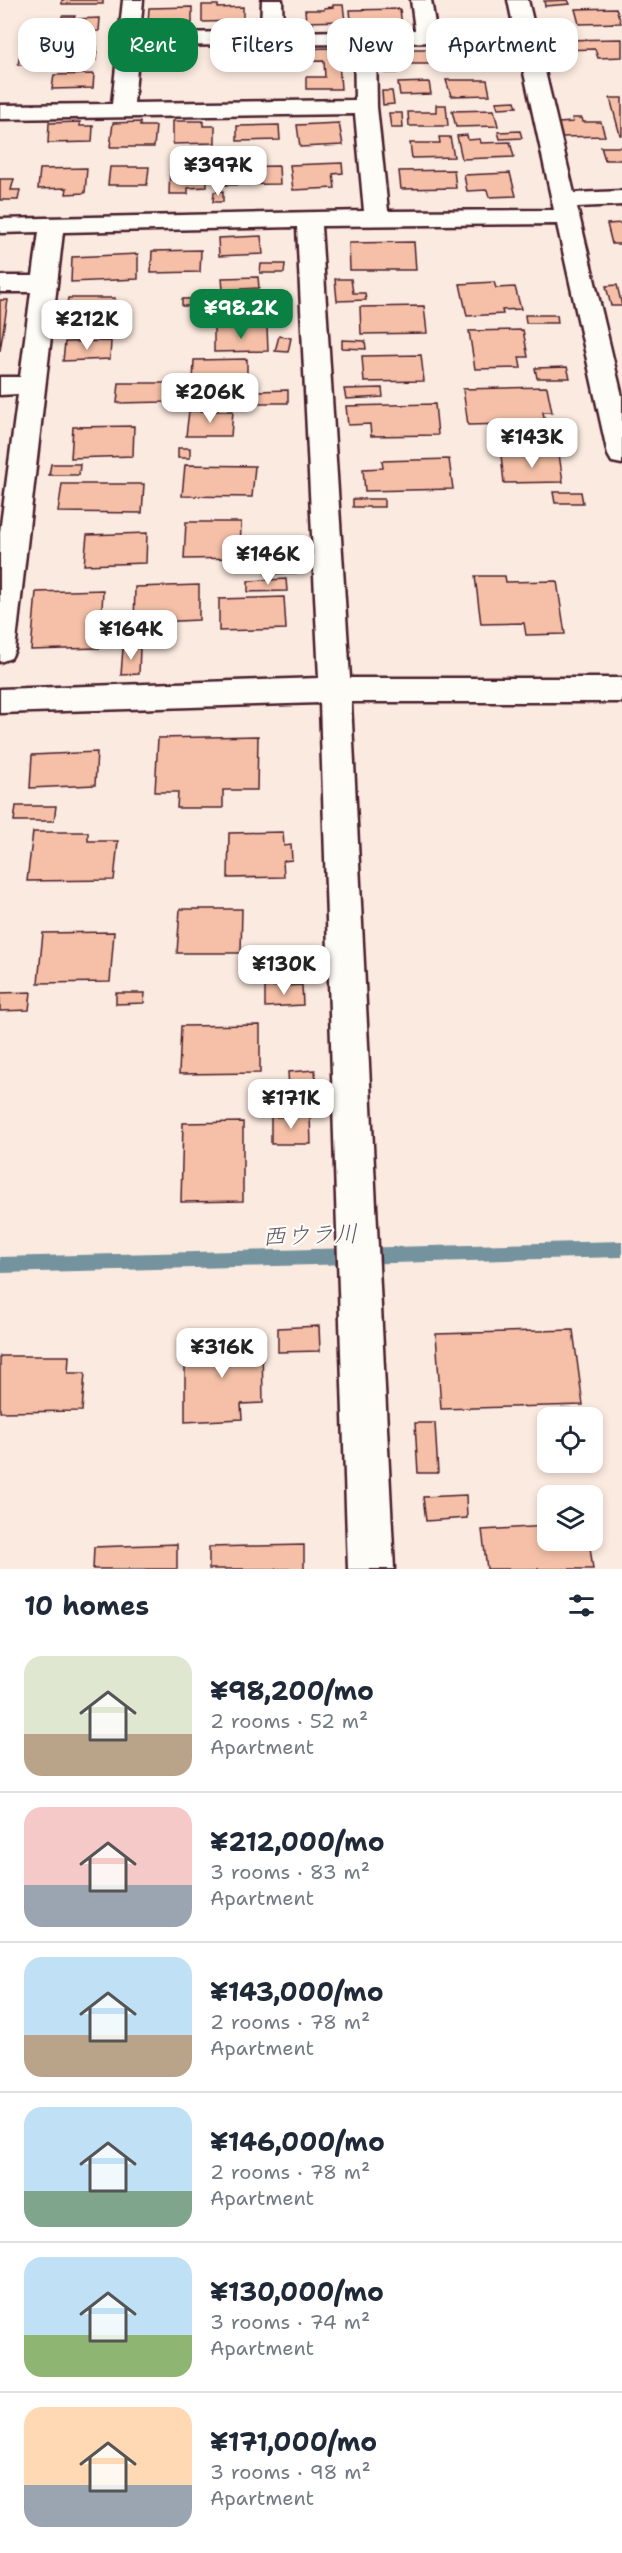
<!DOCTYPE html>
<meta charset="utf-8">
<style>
:root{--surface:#fff;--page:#f2f2f3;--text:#1f2937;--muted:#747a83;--line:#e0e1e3;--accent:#0b8043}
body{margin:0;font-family:"Shantell Sans","Klee One",sans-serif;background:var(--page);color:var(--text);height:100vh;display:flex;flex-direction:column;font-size:22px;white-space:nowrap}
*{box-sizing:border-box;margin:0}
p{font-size:20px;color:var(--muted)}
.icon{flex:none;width:33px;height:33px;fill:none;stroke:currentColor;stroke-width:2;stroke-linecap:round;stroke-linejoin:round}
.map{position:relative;height:1569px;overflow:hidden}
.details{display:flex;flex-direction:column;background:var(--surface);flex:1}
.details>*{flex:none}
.hud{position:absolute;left:18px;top:18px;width:586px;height:54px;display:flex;gap:12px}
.tools{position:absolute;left:537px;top:1407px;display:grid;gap:12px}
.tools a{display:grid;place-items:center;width:66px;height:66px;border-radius:12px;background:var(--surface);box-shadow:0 3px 9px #0003;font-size:30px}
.price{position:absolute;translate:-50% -51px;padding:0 14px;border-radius:12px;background:#fff;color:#222;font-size:20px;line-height:39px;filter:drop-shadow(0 2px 3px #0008)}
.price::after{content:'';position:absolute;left:50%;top:36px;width:18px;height:14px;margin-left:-9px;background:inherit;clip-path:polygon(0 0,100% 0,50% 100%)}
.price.active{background:var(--accent);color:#fff}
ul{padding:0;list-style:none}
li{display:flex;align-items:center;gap:18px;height:150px;padding:0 24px}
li+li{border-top:2px solid var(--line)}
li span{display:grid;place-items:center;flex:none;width:168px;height:120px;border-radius:18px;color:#555}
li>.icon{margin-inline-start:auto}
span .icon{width:72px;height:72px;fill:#fffc;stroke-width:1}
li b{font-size:26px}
h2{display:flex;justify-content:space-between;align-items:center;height:72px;padding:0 24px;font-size:26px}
.tag{padding:0 21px;border-radius:18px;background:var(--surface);box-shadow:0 3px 9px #0003;font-size:21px;line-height:54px}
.tag.active{background:var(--accent);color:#fff}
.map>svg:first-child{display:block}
</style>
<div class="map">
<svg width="622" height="1569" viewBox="0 0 622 1569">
<rect width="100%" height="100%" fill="#fbeadf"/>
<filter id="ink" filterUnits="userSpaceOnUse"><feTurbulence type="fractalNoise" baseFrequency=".0167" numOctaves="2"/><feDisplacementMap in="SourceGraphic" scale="12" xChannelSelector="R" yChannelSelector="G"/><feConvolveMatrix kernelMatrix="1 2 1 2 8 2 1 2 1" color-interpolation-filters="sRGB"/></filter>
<g filter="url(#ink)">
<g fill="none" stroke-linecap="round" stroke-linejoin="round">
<path fill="#74939f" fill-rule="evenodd" d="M622 1241V1257L0 1273V1257Z"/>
</g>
<path fill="#f5c0a7" stroke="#4a1f2b" stroke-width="1.5" d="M62 0H103V4H62Z
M568 0 570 4 545 6 544 1Z
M202 5H218V8L243 7V21L202 22Z
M333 5H343L345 21 306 22 305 10H324V8L333 7Z
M192 7V23L148 24 149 8Z
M616 8 621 23 579 24 575 9Z
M400 9 402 27 377 28V21H351L350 10Z
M62 16H75L74 19 100 18 99 31 57 32 58 20H62Z
M291 24H313V27L291 28Z
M622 39V57L598 58 595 49 561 50 559 40Z
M22 43H40L36 64 18 65Z
M383 46H396V49H430L432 64H396L397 73H385Z
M97 47 96 60H57L59 48Z
M338 48 341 89H306V77H325L324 61 279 62V49Z
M491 48 494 64 447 65 444 49Z
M94 74 93 88 52 89 54 75Z
M446 80H487L490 95 451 96Z
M429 82 431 94 400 95 398 83Z
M382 91H392L394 104 383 105Z
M610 98H622V135H620Z
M515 101 517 107 498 108 496 102Z
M436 105H446L448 126H409L408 112H436Z
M494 110 498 126 456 127 452 111Z
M389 113H402L403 128H391Z
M572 118H582L583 122H601L605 136 561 137 558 123 573 122Z
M173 121H203V126H215V143L173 144Z
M80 122V126H93L92 142 48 143 49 123Z
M140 122V126H156L154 147H110L113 123Z
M339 123 343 145 300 147 297 125Z
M279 125 280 140 237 141V126Z
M520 131 522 138 500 139 498 132Z
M467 135 468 140 480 139 481 143 510 142 514 157 462 159 457 136Z
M439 137H450L454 157 412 158 410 143H440Z
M601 147H622V160H605Z
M342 163 343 173 333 174 335 188 293 190 290 165Z
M207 166V187L188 188V194H169L170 167Z
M279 166 280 184 226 185V167Z
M110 167H149L147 185H108Z
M87 168 85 193 66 194 67 188 38 189 40 169Z
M454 170 456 188 401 189 399 171Z
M510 173 516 196 489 197 487 190 467 191 464 175Z
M0 179H14L11 190H20L18 200H0Z
M223 191V202H213L214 192Z
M622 223V244H612L607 224Z
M261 236 263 254 219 256 218 238Z
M414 242 416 270H350L349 243Z
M201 250 200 272 151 273 152 251Z
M138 254V279L71 282 72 257Z
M261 264H285L284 273H260Z
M258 277 259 288 223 290 222 278Z
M335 279H351L353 293H365L366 300 337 301Z
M494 282 496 288 515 287 521 309 502 310 503 314 467 316 460 284Z
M617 285 622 306H611L606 286Z
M259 293H287V303L259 302Z
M68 298H115L112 320H65Z
M245 298V317L197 318V306H182V299Z
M0 300H8L0 351Z
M424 306 427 333 361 334 360 307Z
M525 315H557L558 323H526Z
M267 327 268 351 214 352V328Z
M523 330 528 357H519L521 368 475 369 469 331Z
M279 336 291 338 288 352 275 351Z
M342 340 365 341 366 349 342 348Z
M111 341 110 359 63 361 65 342Z
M421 355 424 381 364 382 362 356Z
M247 359V382L193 383 194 360Z
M567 367 570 378H537L535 368Z
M119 383H167L166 402 117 403Z
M547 387 552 412H543L545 423 468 425 463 389Z
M382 388 383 397 346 399 344 389Z
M288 390V403H258V391Z
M435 404 438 435 371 436 370 424 348 425 346 406Z
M189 411H233L231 436H186Z
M134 426 133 456 71 458 73 427Z
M178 448H190V458H178Z
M559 454 563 482 504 483 501 455Z
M449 459 453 489 365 491 363 469 383 468 382 461Z
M51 464H80L79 475H49Z
M185 465 255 466 252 497 182 496Z
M62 484H144L142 513 58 512Z
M553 492H581L583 503H555Z
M353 499H384V507H353Z
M186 522H241L240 558 184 559Z
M147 533 146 563 84 565 87 535Z
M296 563V573L265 574V564Z
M475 576H505L506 582 557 581 565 634 526 635 524 623 481 624Z
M286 579 287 591 248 592V581Z
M199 585V620L134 623 135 587Z
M103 590 100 648 31 650 36 592Z
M284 597 286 629 219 631V599Z
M123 648H140L139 674 121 675Z
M258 736 257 790H223V808H177L178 792H155L158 738Z
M97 752 95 785 30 788 32 755Z
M16 806H56L54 821H14Z
M33 832H88V841H118L114 880 27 881Z
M283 832 284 846 291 845 292 860 283 861 284 877 228 878 229 833Z
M180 909H242L241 953H177Z
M114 932 110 982 38 983 43 933Z
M302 985 303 1005 265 1007V987Z
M31 992 29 1010 0 1011V993Z
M116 993H145L144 1003 116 1004Z
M260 1025V1073L179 1074 181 1026Z
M315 1070 318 1104 290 1107 288 1072Z
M310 1116 311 1144H271V1117Z
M243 1122V1201L181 1202 183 1123Z
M319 1326 320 1351 278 1352V1328Z
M573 1330 583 1405 441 1409 436 1334Z
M262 1340 263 1403 241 1404 242 1419 185 1422V1344Z
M0 1356H69L68 1373H85L82 1411 0 1412Z
M415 1423H435L438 1473H418Z
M466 1495 467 1518 426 1521 423 1497Z
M548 1526V1540H589L593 1569H487L482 1530Z
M177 1544V1569H93L94 1547Z
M304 1545V1569H209V1547Z"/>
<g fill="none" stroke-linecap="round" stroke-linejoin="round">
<g stroke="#4a1f2b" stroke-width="5">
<path id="minor" d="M123 0H143L140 33 261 32 262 0H282L283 32 415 30 411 0H431L436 30 514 29 508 0H528L574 193 622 191V205L577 207 622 396V464L612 462 608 455 557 224 321 226 350 678H622V702H351L394 1569H348L320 703 0 713V689L319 678 297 227 63 232 15 650 11 658 0 662V532L18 394 0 395V377H20L31 292H0V276H33L39 232 0 233V219L364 211 355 114 0 119V105L112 104ZM517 41 554 210 388 211 377 107 376 43ZM354 44 355 100 134 103 139 46Z"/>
</g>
<use href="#minor" fill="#fdfcf7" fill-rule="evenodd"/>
</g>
</g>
<g text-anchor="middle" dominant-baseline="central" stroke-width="4.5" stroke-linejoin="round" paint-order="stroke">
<g font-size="24" font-style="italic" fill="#5f5965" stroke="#fdfcf7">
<text transform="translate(310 1235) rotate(-2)">西ウラ川</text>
</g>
</g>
</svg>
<div class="tools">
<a><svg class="icon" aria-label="locate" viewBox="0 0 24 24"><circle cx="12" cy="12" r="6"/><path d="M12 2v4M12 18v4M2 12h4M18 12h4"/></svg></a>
<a><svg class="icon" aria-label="layers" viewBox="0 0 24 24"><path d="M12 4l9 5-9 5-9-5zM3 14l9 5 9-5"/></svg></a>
</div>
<b class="price" style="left:218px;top:197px">¥397K</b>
<b class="price active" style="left:241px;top:340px">¥98.2K</b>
<b class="price" style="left:87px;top:351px">¥212K</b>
<b class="price" style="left:210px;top:424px">¥206K</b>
<b class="price" style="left:532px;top:469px">¥143K</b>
<b class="price" style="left:268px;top:586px">¥146K</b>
<b class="price" style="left:131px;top:661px">¥164K</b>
<b class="price" style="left:284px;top:996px">¥130K</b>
<b class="price" style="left:291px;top:1130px">¥171K</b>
<b class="price" style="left:222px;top:1379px">¥316K</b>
<div class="hud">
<a class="tag">Buy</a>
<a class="tag active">Rent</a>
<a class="tag">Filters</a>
<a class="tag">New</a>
<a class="tag">Apartment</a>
</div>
</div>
<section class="details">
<h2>10 homes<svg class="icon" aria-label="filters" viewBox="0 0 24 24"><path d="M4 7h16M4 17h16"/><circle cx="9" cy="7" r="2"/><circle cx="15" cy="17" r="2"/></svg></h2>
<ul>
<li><span style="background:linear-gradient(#dfe7d0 65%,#b9a48a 0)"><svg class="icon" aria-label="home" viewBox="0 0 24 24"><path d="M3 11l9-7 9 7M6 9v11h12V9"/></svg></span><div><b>¥98,200/mo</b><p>2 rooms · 52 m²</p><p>Apartment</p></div></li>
<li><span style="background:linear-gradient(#f6c9c9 65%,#9aa5b1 0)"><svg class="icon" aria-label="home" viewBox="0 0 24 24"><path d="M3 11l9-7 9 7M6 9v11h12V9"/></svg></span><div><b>¥212,000/mo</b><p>3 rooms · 83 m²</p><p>Apartment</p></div></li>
<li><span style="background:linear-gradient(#bfe0f5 65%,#b9a48a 0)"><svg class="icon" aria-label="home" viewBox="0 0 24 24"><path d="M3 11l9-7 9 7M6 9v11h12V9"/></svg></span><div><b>¥143,000/mo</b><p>2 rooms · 78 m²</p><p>Apartment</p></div></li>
<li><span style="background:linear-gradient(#bfe0f5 70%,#7fa58c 0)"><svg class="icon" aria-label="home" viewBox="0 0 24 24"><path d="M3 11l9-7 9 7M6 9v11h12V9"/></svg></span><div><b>¥146,000/mo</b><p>2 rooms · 78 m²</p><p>Apartment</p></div></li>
<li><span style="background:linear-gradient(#bfe0f5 65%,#8fb573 0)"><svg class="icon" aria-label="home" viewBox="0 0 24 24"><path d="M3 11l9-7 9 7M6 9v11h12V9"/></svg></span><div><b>¥130,000/mo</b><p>3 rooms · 74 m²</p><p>Apartment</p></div></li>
<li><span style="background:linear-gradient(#ffd9b3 65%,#9aa5b1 0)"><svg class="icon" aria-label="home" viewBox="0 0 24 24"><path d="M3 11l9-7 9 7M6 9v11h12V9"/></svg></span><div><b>¥171,000/mo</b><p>3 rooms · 98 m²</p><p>Apartment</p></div></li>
</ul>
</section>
